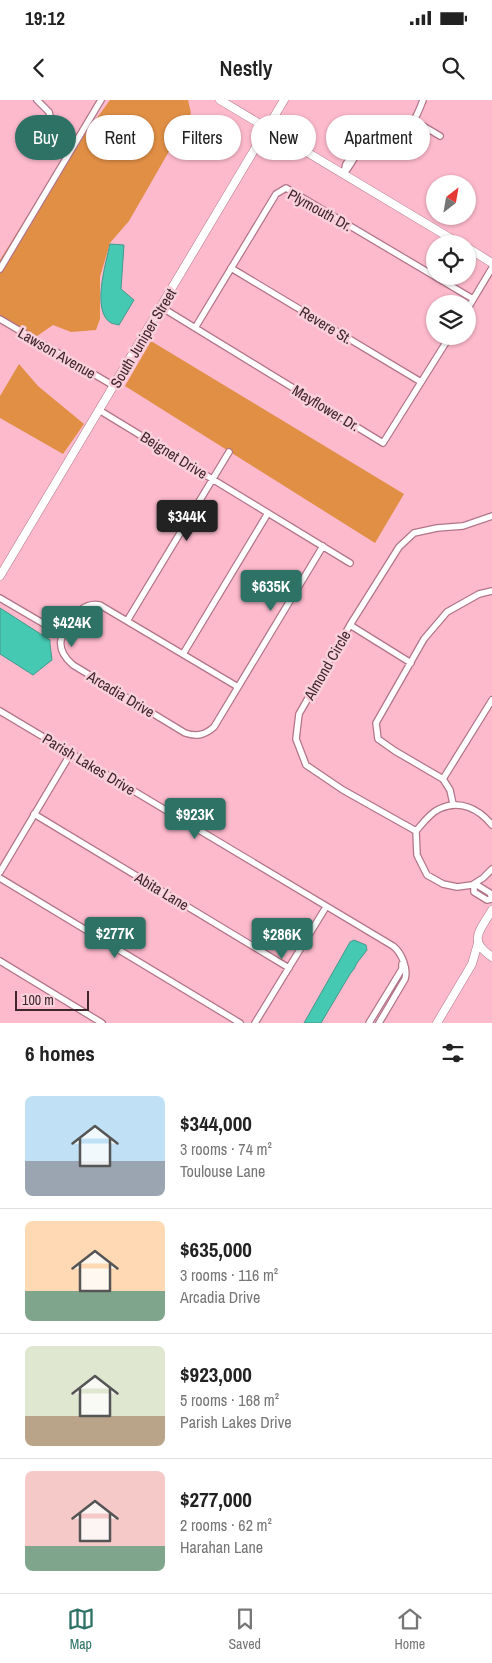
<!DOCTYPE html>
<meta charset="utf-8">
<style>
:root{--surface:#fff;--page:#f6f6f6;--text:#222;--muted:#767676;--line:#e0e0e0;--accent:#2e7266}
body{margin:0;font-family:"Archivo Narrow",sans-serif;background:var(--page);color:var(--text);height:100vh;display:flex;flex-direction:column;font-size:19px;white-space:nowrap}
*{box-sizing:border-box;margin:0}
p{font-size:16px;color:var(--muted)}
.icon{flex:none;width:28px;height:28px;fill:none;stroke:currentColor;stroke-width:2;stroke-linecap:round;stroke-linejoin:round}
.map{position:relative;height:923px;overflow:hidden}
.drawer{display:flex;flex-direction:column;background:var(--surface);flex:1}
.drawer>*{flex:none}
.top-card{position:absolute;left:15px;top:15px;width:462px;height:45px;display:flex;gap:10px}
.needle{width:32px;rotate:31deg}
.buttons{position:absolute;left:426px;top:75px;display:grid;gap:10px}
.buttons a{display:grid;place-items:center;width:50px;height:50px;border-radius:50%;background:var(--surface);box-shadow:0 1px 4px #0004;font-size:25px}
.scale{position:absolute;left:15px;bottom:12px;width:74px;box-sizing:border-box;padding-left:5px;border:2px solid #3f262d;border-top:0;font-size:14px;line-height:18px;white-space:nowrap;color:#3f262d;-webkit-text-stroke:4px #f9d0db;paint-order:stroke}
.price{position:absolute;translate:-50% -42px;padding:0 11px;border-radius:5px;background:var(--accent);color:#fff;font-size:16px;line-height:32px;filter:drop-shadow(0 1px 2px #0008)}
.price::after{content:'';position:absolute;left:50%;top:30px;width:15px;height:11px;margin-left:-8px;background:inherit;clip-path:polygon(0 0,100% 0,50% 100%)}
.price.on{background:#222;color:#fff}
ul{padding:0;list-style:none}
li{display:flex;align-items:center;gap:15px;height:125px;padding:0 25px}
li+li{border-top:1px solid var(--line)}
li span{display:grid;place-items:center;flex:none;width:140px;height:100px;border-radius:8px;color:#555}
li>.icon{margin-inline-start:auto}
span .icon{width:60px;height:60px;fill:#fffc;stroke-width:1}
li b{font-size:21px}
h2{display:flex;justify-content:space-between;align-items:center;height:60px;padding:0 25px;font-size:21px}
.chip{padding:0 18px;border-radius:22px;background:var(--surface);box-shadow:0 1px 4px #0004;font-size:18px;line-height:45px}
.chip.on{background:var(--accent);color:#fff}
.status{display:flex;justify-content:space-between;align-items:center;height:35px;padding:0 25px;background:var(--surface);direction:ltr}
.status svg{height:14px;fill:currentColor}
header{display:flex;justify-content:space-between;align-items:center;height:65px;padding:0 25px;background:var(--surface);font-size:22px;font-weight:600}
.menu{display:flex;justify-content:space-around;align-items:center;height:70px;border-top:1px solid var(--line);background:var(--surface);font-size:14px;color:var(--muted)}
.menu a{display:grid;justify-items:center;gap:2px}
.menu .on{color:var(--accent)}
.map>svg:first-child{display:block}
</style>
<div class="status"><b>19:12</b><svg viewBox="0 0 49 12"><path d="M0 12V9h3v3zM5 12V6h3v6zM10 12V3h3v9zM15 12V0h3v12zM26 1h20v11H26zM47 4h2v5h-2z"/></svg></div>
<header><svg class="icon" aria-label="back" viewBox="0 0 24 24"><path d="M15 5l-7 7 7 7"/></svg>Nestly<svg class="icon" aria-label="search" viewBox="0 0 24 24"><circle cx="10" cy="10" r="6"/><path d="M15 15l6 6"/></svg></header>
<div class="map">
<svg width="492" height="923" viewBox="0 0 492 923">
<rect width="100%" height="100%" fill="#fdbacd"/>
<path fill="#e18f45" d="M110 0H188L191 13 129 121 110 143 100 177V219L96 230 71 232 53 225 27 243 0 218V160L36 102Z
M151 241 404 394 375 443 125 286Z
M19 264 38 286 84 324 63 354 0 318V296Z"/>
<path fill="#46c9b3" stroke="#44988b" d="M110 144 124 145 121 189 134 200 119 225C116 224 113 224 111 223 91 211 106 163 110 144Z
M0 508 50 540V544L52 560 33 575 0 554Z
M354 840 366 845 367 850 357 863 354 869 350 874 321 923H304L350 842Z"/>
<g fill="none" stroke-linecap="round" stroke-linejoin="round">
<g stroke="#b27588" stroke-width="8">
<path id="minor" d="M37 0 49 12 56 40 61 46 69 53
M413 20 440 36
M344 72 346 64 363 40 373 36 395 33 411 22
M344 73C352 65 356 51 365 44 371 38 379 39 387 38 408 37 417 17 423 0
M231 168 421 282
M0 169 101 0
M161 207 383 343 450 236
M468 208 492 168
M0 219 114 286
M195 228 276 94 286 88 473 199
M99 310 350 463
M0 498 63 535
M127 521 229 352
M350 525 411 563
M183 554 268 413
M238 587 100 505C84 502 76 514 68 526 66 530 62 535 61 540 59 551 66 559 73 565L185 633C197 637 205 635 214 627L323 446
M0 611 393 846C402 853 408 869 405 879L379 923
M443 679 492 600
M453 704 450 690 443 679 395 651 378 639 376 623 424 539 447 512 479 494 492 491
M34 714 289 868
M492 725C479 709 460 699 439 709 430 713 423 723 416 731L417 755 427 775 443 784 457 787 472 785 483 778 492 769
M416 731 343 690 306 665 296 639 299 614 350 525 399 447 414 433 437 428 463 426 492 416
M0 772 71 653
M0 778 240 923
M472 785 474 786 477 785 490 793 492 798
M474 786V792L487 800 492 799
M0 861 102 923
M255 923 326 807
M369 923 402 869V864"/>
</g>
<g stroke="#b27588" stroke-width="9">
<path id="tertiary" d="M220 0 460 144
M468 148 492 163
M0 476 284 0
M492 810C480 831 467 840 492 857
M437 923 472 864 478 843"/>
</g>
<use href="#minor" stroke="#fff" stroke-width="5.5"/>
<use href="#tertiary" stroke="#fff" stroke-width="8"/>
</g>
<g text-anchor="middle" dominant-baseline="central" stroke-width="5" stroke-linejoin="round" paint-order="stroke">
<g font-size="15" fill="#3f262d" stroke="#f9d0db">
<text transform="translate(320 110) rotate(29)">Plymouth Dr.</text>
<text transform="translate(326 225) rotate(31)">Revere St.</text>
<text transform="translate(143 238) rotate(-59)">South Juniper Street</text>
<text transform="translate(57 253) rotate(30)">Lawson Avenue</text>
<text transform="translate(326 308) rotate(31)">Mayflower Dr.</text>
<text transform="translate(174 355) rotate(32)">Beignet Drive</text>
<text transform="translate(327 565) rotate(-60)">Almond Circle</text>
<text transform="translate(121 594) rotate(31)">Arcadia Drive</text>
<text transform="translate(89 664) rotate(31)">Parish Lakes Drive</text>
<text transform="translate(162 791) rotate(31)">Abita Lane</text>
</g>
</g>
</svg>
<div class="buttons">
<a><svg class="needle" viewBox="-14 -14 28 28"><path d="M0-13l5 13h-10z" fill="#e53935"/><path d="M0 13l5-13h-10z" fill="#767676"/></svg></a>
<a><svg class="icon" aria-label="locate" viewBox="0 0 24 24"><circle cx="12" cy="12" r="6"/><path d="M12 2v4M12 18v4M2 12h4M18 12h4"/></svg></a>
<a><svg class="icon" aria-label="layers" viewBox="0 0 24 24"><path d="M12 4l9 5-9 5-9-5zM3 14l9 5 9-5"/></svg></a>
</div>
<div class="scale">100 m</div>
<b class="price on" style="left:187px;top:442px">$344K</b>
<b class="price" style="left:271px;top:512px">$635K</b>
<b class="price" style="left:72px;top:548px">$424K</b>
<b class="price" style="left:195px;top:740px">$923K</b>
<b class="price" style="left:115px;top:859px">$277K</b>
<b class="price" style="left:282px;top:860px">$286K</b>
<div class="top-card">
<a class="chip on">Buy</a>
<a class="chip">Rent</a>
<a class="chip">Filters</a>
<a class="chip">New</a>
<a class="chip">Apartment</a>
</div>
</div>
<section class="drawer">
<h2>6 homes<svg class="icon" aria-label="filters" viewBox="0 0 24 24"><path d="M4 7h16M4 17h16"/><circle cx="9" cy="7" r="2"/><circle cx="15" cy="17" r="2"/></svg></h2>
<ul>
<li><span style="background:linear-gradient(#bfe0f5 65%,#9aa5b1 0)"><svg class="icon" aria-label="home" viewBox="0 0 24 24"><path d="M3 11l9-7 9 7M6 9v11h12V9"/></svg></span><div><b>$344,000</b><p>3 rooms · 74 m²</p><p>Toulouse Lane</p></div></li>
<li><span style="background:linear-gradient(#ffd9b3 70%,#7fa58c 0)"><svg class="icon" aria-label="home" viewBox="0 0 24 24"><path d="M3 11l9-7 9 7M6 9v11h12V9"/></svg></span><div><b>$635,000</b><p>3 rooms · 116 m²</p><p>Arcadia Drive</p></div></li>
<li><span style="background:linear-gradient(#dfe7d0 70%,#b9a48a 0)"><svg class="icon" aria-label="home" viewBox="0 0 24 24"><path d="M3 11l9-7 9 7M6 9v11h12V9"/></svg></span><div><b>$923,000</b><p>5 rooms · 168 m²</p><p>Parish Lakes Drive</p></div></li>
<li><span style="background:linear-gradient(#f6c9c9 75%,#7fa58c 0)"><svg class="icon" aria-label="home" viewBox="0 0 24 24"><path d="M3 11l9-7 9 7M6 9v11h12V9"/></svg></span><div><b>$277,000</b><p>2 rooms · 62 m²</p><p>Harahan Lane</p></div></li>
</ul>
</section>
<nav class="menu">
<a class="on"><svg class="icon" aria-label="map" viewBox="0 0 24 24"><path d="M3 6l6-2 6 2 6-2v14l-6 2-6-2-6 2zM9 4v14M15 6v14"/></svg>Map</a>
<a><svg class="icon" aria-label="saved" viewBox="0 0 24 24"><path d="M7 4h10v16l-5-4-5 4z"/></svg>Saved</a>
<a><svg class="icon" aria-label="home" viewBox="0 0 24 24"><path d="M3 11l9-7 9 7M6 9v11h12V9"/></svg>Home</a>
</nav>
